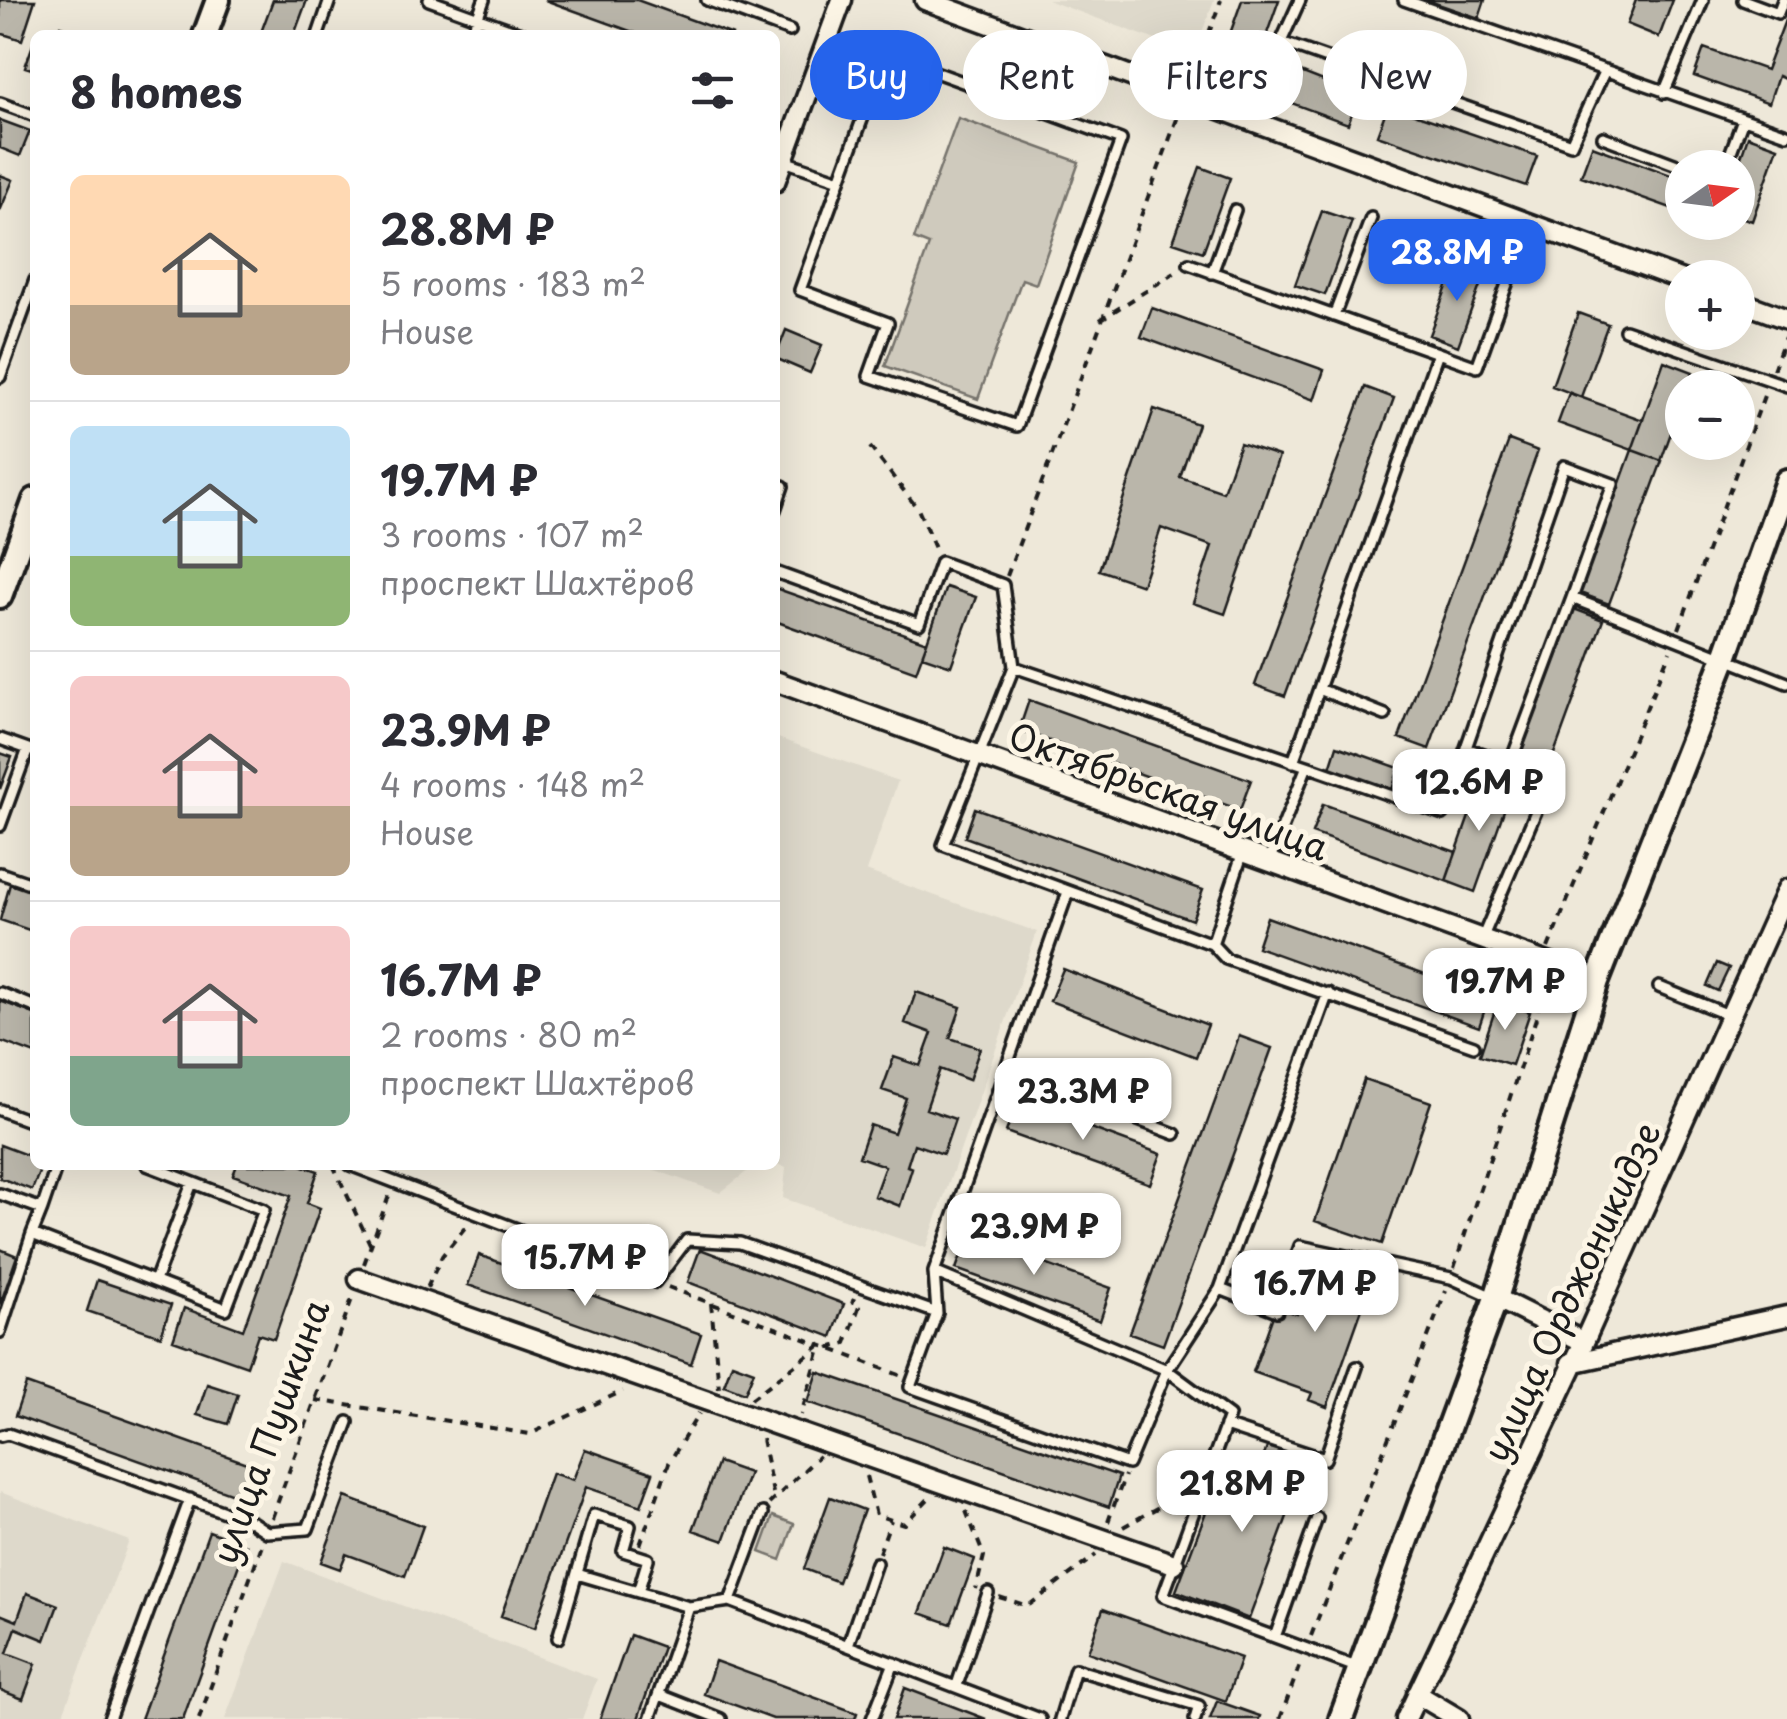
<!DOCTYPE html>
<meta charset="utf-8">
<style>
:root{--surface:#fff;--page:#f2f2f3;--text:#2b2b33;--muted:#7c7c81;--line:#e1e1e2;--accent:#2563eb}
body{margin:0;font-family:"Playpen Sans",sans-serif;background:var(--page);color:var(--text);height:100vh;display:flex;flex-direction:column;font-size:38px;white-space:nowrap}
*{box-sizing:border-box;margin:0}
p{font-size:32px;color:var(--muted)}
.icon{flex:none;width:55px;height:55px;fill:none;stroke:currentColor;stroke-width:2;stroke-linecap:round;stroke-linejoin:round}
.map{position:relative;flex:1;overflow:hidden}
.sheet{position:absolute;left:30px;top:30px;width:750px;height:1140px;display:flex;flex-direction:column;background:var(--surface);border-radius:15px;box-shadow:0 10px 40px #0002}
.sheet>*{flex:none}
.hud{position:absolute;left:810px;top:30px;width:825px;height:90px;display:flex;gap:20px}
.needle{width:65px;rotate:76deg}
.controls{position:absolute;left:1665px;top:150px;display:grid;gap:20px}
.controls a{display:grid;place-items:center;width:90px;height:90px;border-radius:50%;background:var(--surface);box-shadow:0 10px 40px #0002;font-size:50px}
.price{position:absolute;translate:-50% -85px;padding:0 22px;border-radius:20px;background:#fff;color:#222;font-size:32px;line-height:65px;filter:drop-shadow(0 2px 5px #0008)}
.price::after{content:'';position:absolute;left:50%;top:60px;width:30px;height:22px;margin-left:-15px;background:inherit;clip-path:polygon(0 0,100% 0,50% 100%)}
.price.active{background:var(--accent);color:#fff}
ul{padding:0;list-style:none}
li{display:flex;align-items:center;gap:30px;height:250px;padding:0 40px}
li+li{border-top:2px solid var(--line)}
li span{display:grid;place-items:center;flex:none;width:280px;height:200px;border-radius:15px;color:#555}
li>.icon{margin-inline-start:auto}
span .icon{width:120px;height:120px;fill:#fffc;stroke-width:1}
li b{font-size:42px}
h2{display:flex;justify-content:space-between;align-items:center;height:120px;padding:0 40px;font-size:42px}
.tag{padding:0 35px;border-radius:45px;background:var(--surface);box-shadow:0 10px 40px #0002;font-size:35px;line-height:90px}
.tag.active{background:var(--accent);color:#fff}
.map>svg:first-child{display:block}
</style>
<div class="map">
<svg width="1787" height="1719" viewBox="0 0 1787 1719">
<rect width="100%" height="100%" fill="#eee8d9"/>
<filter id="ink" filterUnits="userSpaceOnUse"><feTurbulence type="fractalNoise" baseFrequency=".01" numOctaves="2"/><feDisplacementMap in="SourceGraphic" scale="20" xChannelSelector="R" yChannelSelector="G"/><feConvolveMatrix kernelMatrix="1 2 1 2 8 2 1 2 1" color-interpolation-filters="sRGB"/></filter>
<g filter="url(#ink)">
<path fill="#ded9cb" d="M1047 0H1214L1194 54Z
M775 737 898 781 866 871 1037 932 926 1248 783 1198 786 1168 775 1163Z
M641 1165H755L720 1193Z
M0 1492 129 1541 61 1719H0Z
M284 1561 597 1679 582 1719H225Z"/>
<path fill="#cfcabd" stroke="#76736c" stroke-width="2.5" d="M958 118 1079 162 1036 284 1022 279 978 399 885 366 929 245 914 239Z
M773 1516 794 1524 781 1560 760 1552Z"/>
<path fill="#bab6aa" stroke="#1c1c1c" stroke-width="2.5" d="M0 0H35L22 40 0 33Z
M273 0H307L294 35H260Z
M545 0H637L733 35H641Z
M1242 0H1279L1259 56 1226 45Z
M1426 0H1485L1479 18Z
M1636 0H1673L1659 37 1627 24Z
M1787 15V80L1778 76 1769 103 1694 76 1704 48 1766 70Z
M60 26 85 35H57Z
M35 39V70L25 67Z
M1250 52 1359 95 1348 124 1240 84Z
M1388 105 1537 156 1526 186 1377 135Z
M0 120 30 131 20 156 0 148Z
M1748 136 1778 147 1752 221 1738 216 1737 168Z
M1592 146 1682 179V212L1581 176Z
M1200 167 1230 178 1203 252 1173 242Z
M0 175 13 180 0 211Z
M1322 211 1352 221 1325 295 1295 285Z
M1456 262 1485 272 1458 346 1429 335Z
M1152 308 1324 370 1314 400 1141 337Z
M1578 313 1608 324 1581 397 1552 386Z
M786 330 822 345 810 373 775 358Z
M1664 361 1693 372 1688 388H1682V402L1661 461 1632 450Z
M1365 387 1394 398 1285 696 1255 685Z
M1569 393 1643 420 1632 450 1558 423Z
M1154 409 1198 424 1180 477 1223 492 1240 443 1279 456 1225 614 1193 603 1212 546 1161 528 1142 585 1099 570Z
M1509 440 1538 451 1429 749 1399 738Z
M1632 450 1662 461 1609 604 1580 593Z
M946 587 976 597 951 666 922 656Z
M775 588 927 642 916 672 775 621Z
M1574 609 1603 620 1551 762 1521 751Z
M1029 700 1251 780 1240 810 1019 730Z
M1337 746 1399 768 1392 790 1330 768Z
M0 753 12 757 0 789Z
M1483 777 1512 788 1475 892 1446 881Z
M1323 804 1456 852 1446 881 1312 833Z
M975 808 1203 890 1192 920 965 837Z
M10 884 35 893V932L0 920Z
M1267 917 1489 997 1479 1027 1257 947Z
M1717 963 1729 968 1718 991 1707 986Z
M1063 969 1208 1025 1196 1057 1050 1001Z
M916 992 961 1007 950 1038 980 1048 969 1080 940 1069 926 1109 955 1119 943 1154 914 1144 907 1166 912 1168 900 1206 874 1196 885 1166 859 1157 870 1125 894 1133 906 1098 882 1090 894 1057 920 1066 932 1033 905 1023Z
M0 1001 35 1014V1054L0 1041Z
M1498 1001 1530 1012 1512 1065 1480 1055Z
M1239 1036 1272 1048 1163 1345 1130 1333Z
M1364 1079 1431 1102 1382 1244 1315 1221Z
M1017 1101 1161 1154 1150 1184 1006 1132Z
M0 1145 35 1158V1165H42L32 1190 0 1178Z
M237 1165H301L318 1171 307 1203 320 1208 274 1339 258 1334 247 1366 173 1340 184 1308 243 1330 291 1196 233 1175Z
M968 1236 1111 1288 1100 1321 956 1269Z
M0 1249 17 1256 0 1305Z
M700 1249 844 1304 832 1337 688 1282Z
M479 1255 701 1334 691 1364 468 1285Z
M1332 1264 1373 1278 1327 1407 1309 1400 1312 1393 1253 1372 1276 1307 1297 1314 1307 1286 1322 1291Z
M97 1280 171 1305 161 1336 87 1311Z
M732 1363 754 1371 745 1393 724 1385Z
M818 1372 1119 1476 1109 1507 808 1402Z
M26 1384 255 1466 244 1498 15 1416Z
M207 1384 238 1394 228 1424 197 1415Z
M1268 1445 1308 1460 1249 1619 1176 1591 1218 1480 1233 1485 1237 1475 1254 1481Z
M585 1449 653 1473 641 1506 586 1487 535 1628 501 1616 552 1473 573 1480Z
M718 1462 749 1473 724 1541 693 1530Z
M345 1497 423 1526 405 1576 346 1554 340 1569 321 1562Z
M830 1497 864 1510 838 1582 804 1569Z
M209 1531 246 1545 183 1719H141Z
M944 1547 975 1559 951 1624 920 1613Z
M27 1593 58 1605 45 1640 16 1628 7 1653 36 1664 23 1699 0 1690V1614L17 1621Z
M1103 1609 1241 1658 1226 1701 1088 1652Z
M630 1635 663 1647 638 1719H600Z
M715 1661 857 1713 855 1719H773L704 1694Z
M905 1688 986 1719H894Z
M1217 1701 1260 1716 1259 1719H1210Z"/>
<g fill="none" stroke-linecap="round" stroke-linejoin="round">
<g stroke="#1c1c1c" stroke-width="16">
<path id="lane" d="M429 0 526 35
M707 0 790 31
M1300 0 1281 42 1571 144 1605 70
M1404 0 1787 134
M1743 0 1778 13 1783 0
M318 35 330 0
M471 35 484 0
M886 54 1121 140 1017 426 869 376 888 323 800 290Z
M1664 93 1703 0
M0 103 35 116
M1603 137 1685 168
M781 160 840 180
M1725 168 1743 119
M1189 264 1477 367 1511 273
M1212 273 1235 210
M1334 316 1371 218
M1625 330 1787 386
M0 377 35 280
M775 510 783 486
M775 572 919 624 941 562 1003 585 1014 667 943 845 1212 944 1243 852
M1014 667 1307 766 1269 861
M1319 689 1385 715
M0 739 28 749
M1466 748 1510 764 1572 598
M1293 762 1438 353
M1307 766 1443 814 1564 466 1613 484 1572 598 1787 683
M0 826 28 749 35 752
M0 873 35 885
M1482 939 1537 809
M1212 944 1226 959 1474 1046
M1496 987 1508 948
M1659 987 1731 1016
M0 993 35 1007
M1328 993 1220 1289 1167 1370 1229 1416 1163 1596 1356 1667
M1007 1070 1175 1134
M0 1110 35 1123
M350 1165 655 1282 687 1240 740 1243 937 1313
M0 1194 42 1209 57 1165
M42 1209 32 1234 226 1309 264 1210 147 1165
M934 1272 1167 1370 1128 1464 910 1387 937 1313 934 1272 1068 892
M155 1281 192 1183
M1220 1289 1277 1311 1300 1246 1451 1278 1493 1297
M0 1332 32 1234
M1225 1426 1325 1459 1357 1367
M0 1436 8 1434 252 1522 267 1532 308 1529 348 1422
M577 1574 689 1607 730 1601 1040 1719
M730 1601 763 1513
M1275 1637 1317 1518
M558 1638 594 1515 630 1526 623 1551 648 1559 638 1592
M848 1645 876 1563
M957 1685 988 1593
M660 1695 721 1719
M109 1719 190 1499
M650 1719 689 1607
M872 1719 894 1663
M1060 1719 1075 1669 1199 1706 1195 1719"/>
</g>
<g stroke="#1c1c1c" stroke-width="25">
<path id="street" d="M925 0 1682 280
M775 182 842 0
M1738 301 1787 319
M775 681 1597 981
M359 1279 1174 1564
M1496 1298 1584 1342
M1571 1363 1787 1316
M1417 1694 1459 1719
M1406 1719 1584 1342 1787 889"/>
</g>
<g stroke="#1c1c1c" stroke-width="30">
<path id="secondary" d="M205 35 218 0
M0 596 35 500
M1341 1719 1496 1298 1597 981 1725 657 1787 481"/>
</g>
<path stroke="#1c1c1c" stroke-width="4" stroke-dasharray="8 8" stroke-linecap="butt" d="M1192 79 1221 0
M1100 320 1181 269
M1773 370 1785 337
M870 447 918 509 937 553
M1007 576 1180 111
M1679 629 1765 393
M1548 948 1670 651
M333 1165 371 1246
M364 1264 390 1193
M1454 1268 1538 1012 1541 976
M668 1287 902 1376
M427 1288 442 1256 467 1225
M711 1303 719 1388
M829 1348 846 1343 859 1307 852 1304 854 1298
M751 1399 821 1345 801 1415
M315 1400 530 1434 623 1391
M762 1439 773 1493
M866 1476 876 1515 904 1524 932 1495
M769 1504 819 1456
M966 1511 984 1556 976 1589
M272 1518 353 1296
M1108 1522 1125 1475
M1123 1527 1189 1490
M640 1545 669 1463 699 1413
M879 1553 891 1520
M999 1597 1028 1606 1096 1555
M1311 1636 1446 1291
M199 1719 262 1545
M1280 1719 1302 1659"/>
<use href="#lane" stroke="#fcf5e5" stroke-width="9"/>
<use href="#street" stroke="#fcf5e5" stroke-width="18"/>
<use href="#secondary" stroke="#fcf5e5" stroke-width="22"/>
</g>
</g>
<g text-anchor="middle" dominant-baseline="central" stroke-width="10" stroke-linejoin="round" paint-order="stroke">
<g font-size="35" fill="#1c1c1c" stroke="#fcf5e5">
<text transform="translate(1169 790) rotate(20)">Октябрьская улица</text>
<text transform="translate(1570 1291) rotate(-65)">улица Орджоникидзе</text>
<text transform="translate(269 1431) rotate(-70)">улица Пушкина</text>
</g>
</g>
</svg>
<div class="controls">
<a><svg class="needle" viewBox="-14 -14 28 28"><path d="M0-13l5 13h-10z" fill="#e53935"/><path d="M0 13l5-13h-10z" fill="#7c7c81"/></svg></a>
<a>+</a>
<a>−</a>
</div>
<b class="price active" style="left:1457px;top:304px">28.8M ₽</b>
<b class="price" style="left:1479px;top:834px">12.6M ₽</b>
<b class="price" style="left:1505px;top:1033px">19.7M ₽</b>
<b class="price" style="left:1083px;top:1143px">23.3M ₽</b>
<b class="price" style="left:1034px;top:1278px">23.9M ₽</b>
<b class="price" style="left:585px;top:1309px">15.7M ₽</b>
<b class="price" style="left:1315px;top:1335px">16.7M ₽</b>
<b class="price" style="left:1242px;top:1535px">21.8M ₽</b>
<div class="hud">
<a class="tag active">Buy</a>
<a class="tag">Rent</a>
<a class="tag">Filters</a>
<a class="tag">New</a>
</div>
<section class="sheet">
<h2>8 homes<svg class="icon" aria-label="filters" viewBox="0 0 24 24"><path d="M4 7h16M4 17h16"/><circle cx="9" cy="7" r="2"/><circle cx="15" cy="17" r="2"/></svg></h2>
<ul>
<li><span style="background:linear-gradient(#ffd9b3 65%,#b9a48a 0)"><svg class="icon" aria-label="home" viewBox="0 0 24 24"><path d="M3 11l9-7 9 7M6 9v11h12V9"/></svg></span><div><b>28.8M ₽</b><p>5 rooms · 183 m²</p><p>House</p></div></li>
<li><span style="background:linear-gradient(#bfe0f5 65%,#8fb573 0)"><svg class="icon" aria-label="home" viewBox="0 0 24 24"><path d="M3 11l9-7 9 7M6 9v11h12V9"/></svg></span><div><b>19.7M ₽</b><p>3 rooms · 107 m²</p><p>проспект Шахтёров</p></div></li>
<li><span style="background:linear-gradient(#f6c9c9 65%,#b9a48a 0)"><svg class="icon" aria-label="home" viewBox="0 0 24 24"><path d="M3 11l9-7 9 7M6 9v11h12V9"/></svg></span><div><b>23.9M ₽</b><p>4 rooms · 148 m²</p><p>House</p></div></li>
<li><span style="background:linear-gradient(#f6c9c9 65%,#7fa58c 0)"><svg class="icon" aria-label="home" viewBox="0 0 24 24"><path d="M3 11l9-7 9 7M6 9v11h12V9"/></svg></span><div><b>16.7M ₽</b><p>2 rooms · 80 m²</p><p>проспект Шахтёров</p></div></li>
</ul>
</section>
</div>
